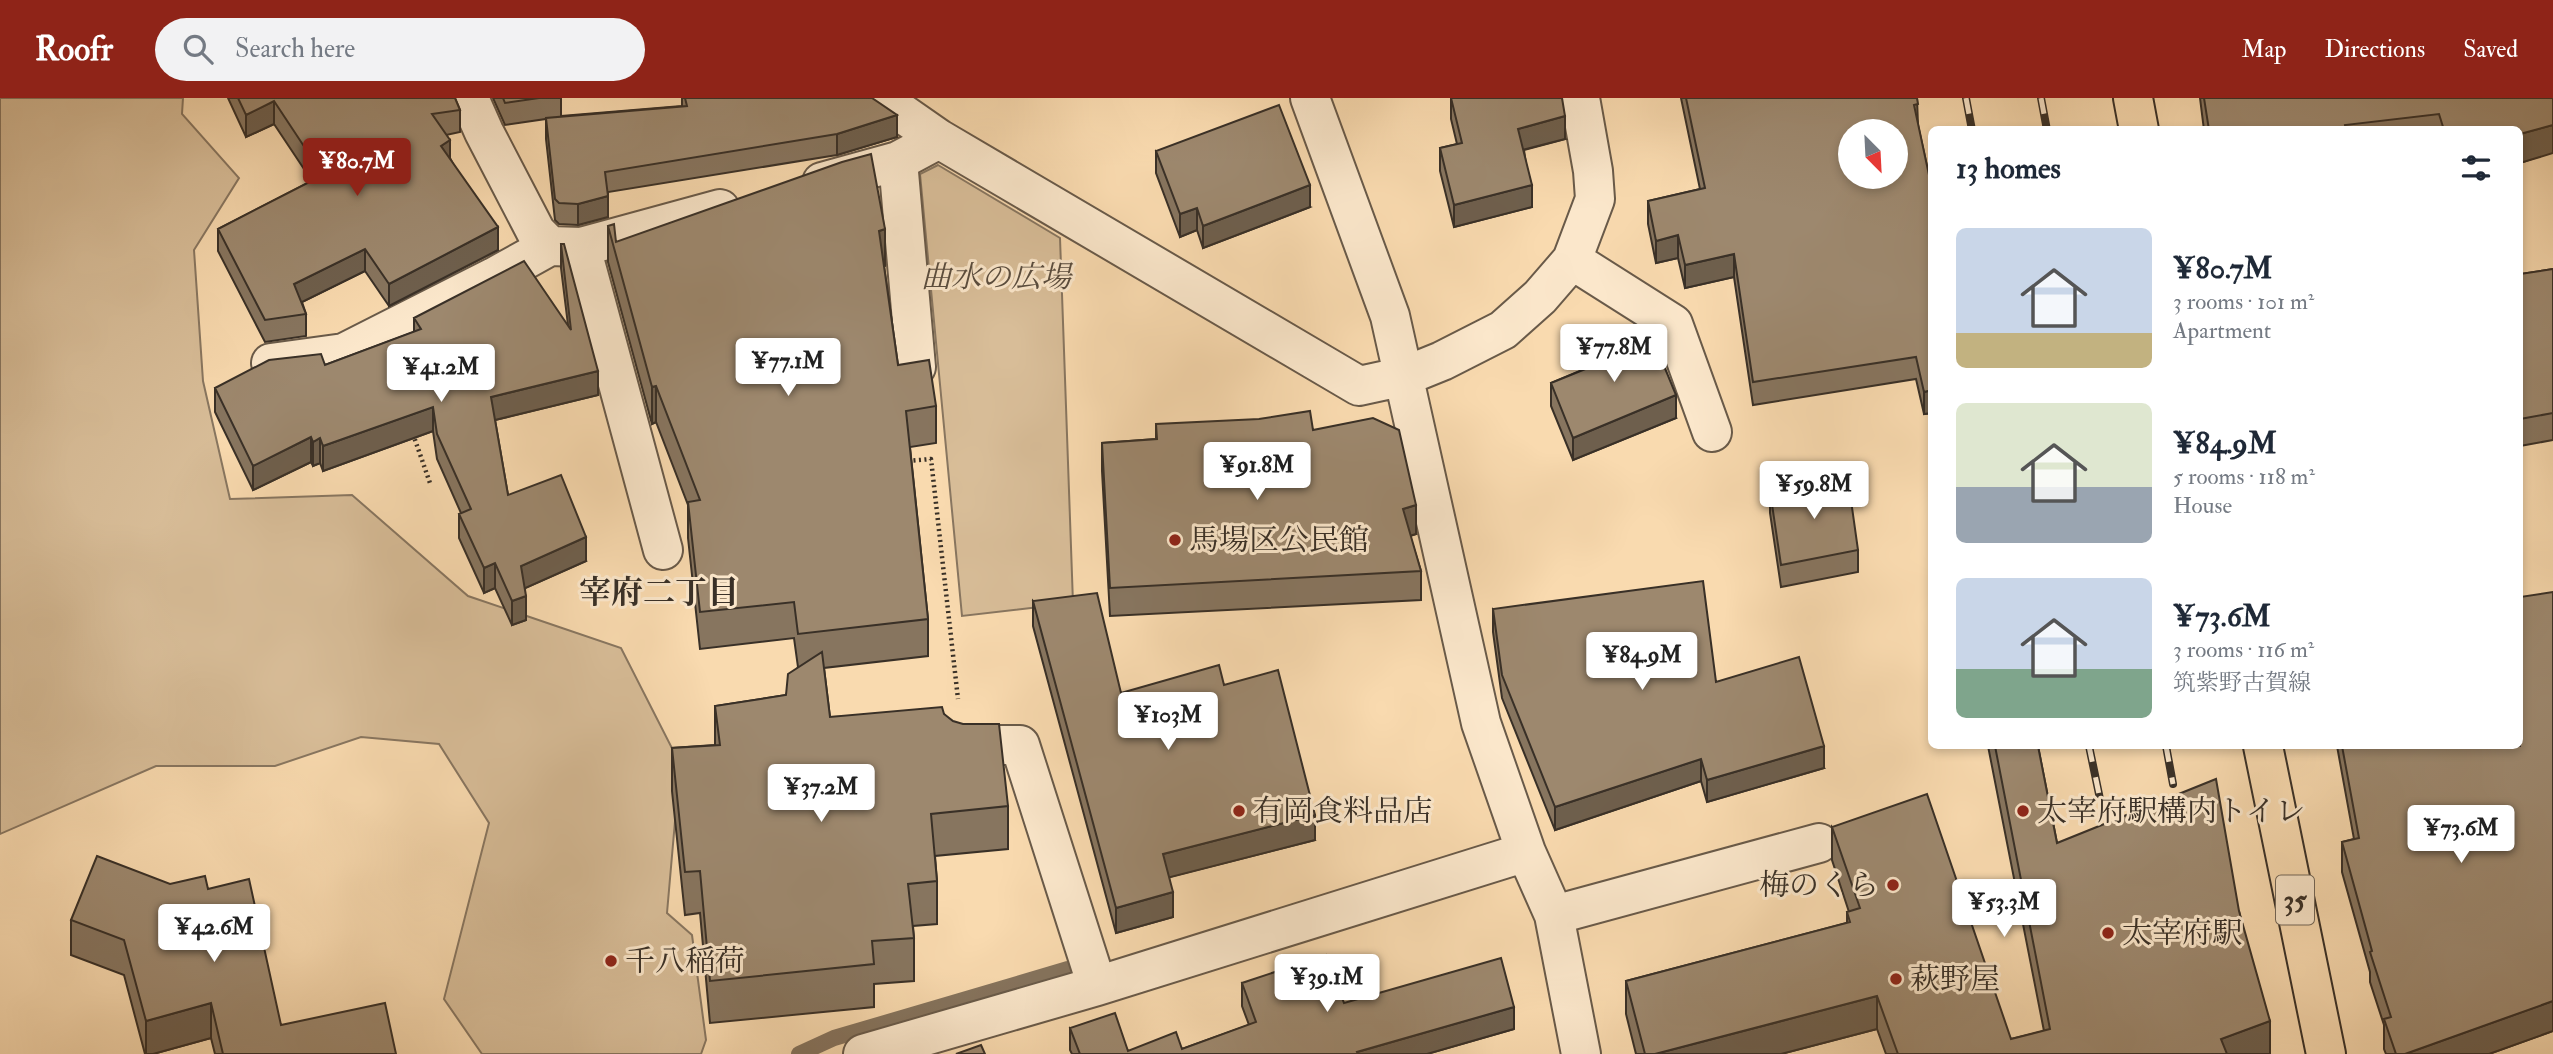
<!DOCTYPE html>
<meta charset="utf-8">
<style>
:root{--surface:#fff;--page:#f2f2f3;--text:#1f2937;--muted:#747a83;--accent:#8f2418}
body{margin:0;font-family:"IM FELL Double Pica","Noto Serif JP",serif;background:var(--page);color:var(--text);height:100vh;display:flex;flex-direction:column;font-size:26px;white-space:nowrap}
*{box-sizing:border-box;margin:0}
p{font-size:23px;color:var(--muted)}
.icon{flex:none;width:38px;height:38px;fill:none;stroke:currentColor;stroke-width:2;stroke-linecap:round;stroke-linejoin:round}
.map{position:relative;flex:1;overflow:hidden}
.sheet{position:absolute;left:1928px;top:28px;width:595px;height:623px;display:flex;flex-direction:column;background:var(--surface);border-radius:10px;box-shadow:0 4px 10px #0003}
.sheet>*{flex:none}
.needle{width:46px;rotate:156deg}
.buttons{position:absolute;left:1838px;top:21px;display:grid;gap:14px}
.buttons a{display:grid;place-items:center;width:70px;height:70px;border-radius:50%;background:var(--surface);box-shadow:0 4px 10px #0003;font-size:35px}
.price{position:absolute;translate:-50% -60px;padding:0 16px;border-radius:7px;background:#fff;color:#222;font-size:23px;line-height:46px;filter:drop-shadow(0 2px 4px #0008)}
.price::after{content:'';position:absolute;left:50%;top:42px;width:21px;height:16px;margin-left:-10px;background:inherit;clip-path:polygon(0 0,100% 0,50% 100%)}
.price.current{background:var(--accent);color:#fff}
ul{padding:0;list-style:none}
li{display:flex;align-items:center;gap:21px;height:175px;padding:0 28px}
li span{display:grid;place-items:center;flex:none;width:196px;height:140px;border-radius:10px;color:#555}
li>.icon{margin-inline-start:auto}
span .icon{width:84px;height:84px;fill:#fffc;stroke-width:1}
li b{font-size:30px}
h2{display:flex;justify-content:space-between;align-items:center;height:84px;padding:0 28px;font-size:30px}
header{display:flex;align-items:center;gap:42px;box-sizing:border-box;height:98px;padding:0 35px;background:var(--accent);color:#fff}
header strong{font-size:33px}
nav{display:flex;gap:38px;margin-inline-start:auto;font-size:24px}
.search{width:490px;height:63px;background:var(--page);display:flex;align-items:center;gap:18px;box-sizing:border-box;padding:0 24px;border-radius:38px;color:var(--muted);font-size:26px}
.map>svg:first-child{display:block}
</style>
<header>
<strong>Roofr</strong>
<div class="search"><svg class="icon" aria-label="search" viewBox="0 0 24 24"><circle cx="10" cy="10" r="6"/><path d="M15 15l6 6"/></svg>Search here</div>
<nav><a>Map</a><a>Directions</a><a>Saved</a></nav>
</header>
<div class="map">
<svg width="2553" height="956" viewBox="0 0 2553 956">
<rect width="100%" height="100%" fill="#f9daaf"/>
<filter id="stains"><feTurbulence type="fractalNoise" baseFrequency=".00286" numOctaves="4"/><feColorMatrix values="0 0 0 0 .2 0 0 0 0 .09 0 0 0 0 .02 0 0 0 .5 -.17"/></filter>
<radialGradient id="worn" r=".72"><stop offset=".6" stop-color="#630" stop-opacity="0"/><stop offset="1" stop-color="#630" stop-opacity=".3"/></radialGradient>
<path fill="#d8bd98" stroke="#887660" stroke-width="2" d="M0 0H183L182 16 239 80 194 152 203 283 230 401 352 397 468 498 621 550 680 666 667 815 692 837 706 942 701 956H482L444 901 489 725 439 646 361 639 275 668H156L0 736Z
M938 67 1060 140 1073 505 962 518 920 76Z"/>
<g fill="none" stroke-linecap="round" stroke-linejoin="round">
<path stroke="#85735d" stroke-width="16" d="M799 956 834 940 1068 871"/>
<g stroke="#695a49" stroke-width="42">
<path id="minor" d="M469 0 484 34 536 134 550 148 581 149 720 111
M880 0 939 41 1359 288 1405 278 1442 263 1503 232 1540 199 1572 162 1595 101 1593 73 1580 0
M1310 0 1390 218 1481 625 1526 754 1554 817 1581 956
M898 63 916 269
M822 84 898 63 939 41
M581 149 663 452
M1572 162 1673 226 1712 334
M271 265 344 255 494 179 550 148
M963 647H1020L1097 888
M1554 817 1819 745
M863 956 1097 888 1526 754"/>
</g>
<g stroke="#393027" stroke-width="42">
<path id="major" d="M2133 0 2139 32
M2263 648 2326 956"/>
</g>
<path stroke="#393027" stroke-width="4.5" stroke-dasharray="2 3.5" stroke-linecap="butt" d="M413 336 431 388
M908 363 931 361 958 601"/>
<use href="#minor" stroke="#fbe7cb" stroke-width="38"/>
<use href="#major" stroke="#f9daaf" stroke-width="38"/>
<g stroke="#393027" stroke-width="8">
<path id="rail" d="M1966 0 1972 32
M2041 0 2047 32
M2089 648 2100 701
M2166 648 2173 686"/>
</g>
<use href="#rail" stroke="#fbe7cb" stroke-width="5" stroke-dasharray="16" stroke-linecap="butt"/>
</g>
<path fill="#87755f" stroke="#393027" stroke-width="2" d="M228 0H455L460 12V34L446 37 450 60 498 152 389 208 365 173 302 204 306 216V238L265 244 218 153V131L312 83 274 26 246 39Z
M493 0H561V18L682 8V0H872L897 39 837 57 608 94V119L578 127 559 126 555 122 546 41V21L505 27Z
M1451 0 1565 41 1524 52 1532 109 1454 129 1440 73V50L1457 46 1451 21Z
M1681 0H1917L1918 27 1932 91V315L1924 316 1916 281 1753 307 1734 179 1685 190 1678 160 1656 165 1648 126V103L1700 91Z
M2200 0H2553L2543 57 2520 65V32H2204Z
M1156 53 1310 109 1203 150 1197 132 1180 139 1156 75Z
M608 128 616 144 885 168H884L898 267 936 308V345L910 349 928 521V558L824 570 830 619 944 616 1008 708V751L935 758 937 783V826L913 828 914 840V883L874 886V909L710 925 700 815 685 817 672 693V650L715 647V608L786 597 798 569 794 540 700 551 688 440V407L656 324 652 326 608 164Z
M561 146 598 297 495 322 508 397 586 463 525 490 526 522 512 527 495 490 484 495 459 440V416L461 415 437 361 433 333 323 373 320 365 313 368 311 364 253 392 215 314V290L325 267 414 234V220L568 227 561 170Z
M2553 171V342L2520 348V176Z
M1587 254 1676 320 1573 362 1551 308V285L1587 270Z
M1156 326 1313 332 1416 436 1410 438 1421 473V502L1110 518 1102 373V345L1156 341Z
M1770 393 1858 452V474L1781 489 1770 415Z
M2553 494V933L2489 956H2386L2384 951V927L2370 884V874L2342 774V744L2354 741 2337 648H2520Z
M1033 503 1121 595 1224 587 1315 742 1169 779 1173 819 1116 835 1033 528Z
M1493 511 1716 584 1824 670 1707 704 1701 683 1555 732 1502 600 1493 534Z
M1988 648H2038L2057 745 2239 813 2270 956H1886L1877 931 1781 956H1636L1626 916V883L1847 825V814H1849L1832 762V729L2011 941 2044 933Z
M170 786 208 791 281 927 396 956H215L211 940 153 956H145L124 877 71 857V822Z
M1242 885 1344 905 1514 931 1427 956H1072L1070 952V930L1128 953 1182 951 1249 927 1242 908Z"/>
<path fill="#6e5f4d" stroke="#393027" stroke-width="2" d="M274 3V26L246 39V17Z
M897 17V39L837 57V36Z
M1565 18V41L1518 53V31Z
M2553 27V55L2520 65V36Z
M450 42V65L441 48Z
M1310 87V109L1203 150V128Z
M1532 87V109L1454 129V107Z
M608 98V119L578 127V106Z
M1197 110V132L1180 139V116Z
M498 129V152L389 208V186Z
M885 131V168L879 170V133Z
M1678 137V160L1656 165V143Z
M365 151V173L294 208V186Z
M1734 156V179L1685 190V167Z
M598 273V297L491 323V299Z
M656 288V324L652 326V289Z
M1932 292V315L1924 316V294Z
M1676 297V320L1573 362V340Z
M433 309V333L323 373V348Z
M311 339V364L253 392V368Z
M320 340V365L313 368V344Z
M1416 407V436L1403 440V411Z
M586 439V463L521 492V468Z
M495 465V490L484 495V470Z
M526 498V522L512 527V503Z
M1824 648V670L1707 704V682Z
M1701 661V683L1555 732V709Z
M1315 717V742L1163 781V756Z
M1173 794V819L1116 835V810Z
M1877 898V931L1781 956H1655Z
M2553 903V933L2489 956H2405Z
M211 905V940L153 956H146V923Z
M1514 909V931L1427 956H1357V954Z
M2270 923V956H2221V941Z"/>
<path fill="#9d886e" stroke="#393027" stroke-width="2" fill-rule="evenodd" d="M238 0H455L460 12 432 16 450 42 441 48 498 129 389 186 365 151 294 186 306 216 265 222 218 131 323 77 274 3 246 17Z
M503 0H539L505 5Z
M685 0H872L897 17 837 36 605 74 608 98 578 106 559 105 555 101 546 20 687 8Z
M1451 0H1562L1565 18 1518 31 1532 87 1454 107 1440 50 1462 45Z
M1686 0H1917L1918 6 1914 7 1932 91V292L1924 294 1916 259 1753 284 1734 156 1685 167 1678 137 1656 143 1648 103 1705 90ZM1850 33H1895V79H1850Z
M2204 0H2553V27L2520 36V32H2444L2439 16 2345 27 2346 32H2209Z
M1279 7 1310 87 1203 128 1197 110 1180 116 1156 53Z
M871 56 885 131 879 133 898 267 929 262 936 308 906 313 928 521 798 536 794 504 700 514 688 404 700 402 656 288 652 289 608 128 614 126 616 144 842 64Z
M561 146H564L598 273 491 299 508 397 561 377 586 439 521 468 526 498 512 503 495 465 484 470 459 416 471 411 437 336 433 309 323 348 320 340 313 344 311 339 253 368 215 290 269 262 321 256 325 267 421 231 414 220 524 163 571 232Z
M2553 171V315L2520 321V176Z
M1648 229 1676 297 1573 340 1551 285 1593 268 1587 254Z
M1310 313 1313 332 1373 320 1399 332 1416 407 1403 411 1421 473 1110 490 1102 345 1157 341 1156 326 1259 321Z
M1848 381 1858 452 1781 467 1770 393Z
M1703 483 1716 584 1799 559 1824 648 1707 682 1701 661 1555 709 1502 577 1493 511Z
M2553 494V903L2405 956H2396L2384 921 2391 919 2370 854 2372 853 2342 744 2359 740 2342 648H2520V499Z
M1097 495 1121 595 1219 567 1224 587 1278 572 1315 717 1163 756 1173 794 1116 810 1033 503Z
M822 554 830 619 942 609 944 616 953 623 963 626H999L1008 708 931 716 937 783 908 786 914 840 872 843 874 866 710 883 700 773 685 774 672 650 720 647 715 608 786 597 788 576Z
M1995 648H2038L2057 745 2216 681 2239 813 2270 923 2221 941 2227 956H1898L1877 898 1655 956H1645L1626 883 1850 824 1847 814 1860 810 1832 729 1927 696 2011 941 2050 931Z
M97 758 170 786 205 778 208 791 249 781 281 927 385 905 396 956H223L211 905 146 923 124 842 71 822Z
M1326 857 1344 905 1501 860 1514 909 1357 954 1358 956H1080L1070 930 1115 915 1128 953 1176 934 1182 951 1256 924 1242 885Z
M981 947 985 956H956Z"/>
<g fill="#8f2418" stroke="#fbe7cb" stroke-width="2.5">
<circle cx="1175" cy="442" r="7"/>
<circle cx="1239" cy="713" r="7"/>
<circle cx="2023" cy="713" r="7"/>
<circle cx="1893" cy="787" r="7"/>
<circle cx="2108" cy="835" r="7"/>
<circle cx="611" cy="863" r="7"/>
<circle cx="1896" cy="881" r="7"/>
</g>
<g text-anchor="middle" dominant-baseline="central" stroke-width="6" stroke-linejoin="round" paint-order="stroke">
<rect fill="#fbe7cb" stroke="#736758" stroke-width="2" x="2276" y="777.5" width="38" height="49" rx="5"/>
<g font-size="28" font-weight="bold" fill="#393027">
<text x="2295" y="802">35</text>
</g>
<g font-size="30" font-style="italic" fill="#594c3e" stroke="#fbe7cb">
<text x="996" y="179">曲水の広場</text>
</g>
<g font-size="30" fill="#393027" stroke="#fbe7cb" text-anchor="start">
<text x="1189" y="442">馬場区公民館</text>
<text x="1253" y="713">有岡食料品店</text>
<text x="2037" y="713">太宰府駅構内トイレ</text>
<text x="1879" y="787" text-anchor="end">梅のくら</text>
<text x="2122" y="835">太宰府駅</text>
<text x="625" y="863">千八稲荷</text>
<text x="1910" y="881">萩野屋</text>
</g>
<g font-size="32" font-weight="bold" fill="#393027" stroke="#fbe7cb">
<text x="659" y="495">宰府二丁目</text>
</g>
</g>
<rect width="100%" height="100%" filter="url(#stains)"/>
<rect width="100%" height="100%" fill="url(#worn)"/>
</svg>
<div class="buttons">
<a><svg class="needle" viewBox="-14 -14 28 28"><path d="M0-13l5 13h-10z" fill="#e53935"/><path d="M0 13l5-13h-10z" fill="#747a83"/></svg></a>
</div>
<b class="price current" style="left:357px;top:100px">¥80.7M</b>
<b class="price" style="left:1614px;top:286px">¥77.8M</b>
<b class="price" style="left:788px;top:300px">¥77.1M</b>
<b class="price" style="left:441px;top:306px">¥41.2M</b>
<b class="price" style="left:1257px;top:404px">¥91.8M</b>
<b class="price" style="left:1814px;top:423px">¥59.8M</b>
<b class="price" style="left:1642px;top:594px">¥84.9M</b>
<b class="price" style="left:1168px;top:654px">¥103M</b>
<b class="price" style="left:821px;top:726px">¥37.2M</b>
<b class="price" style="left:2461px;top:767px">¥73.6M</b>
<b class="price" style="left:2004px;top:841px">¥53.3M</b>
<b class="price" style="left:214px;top:866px">¥42.6M</b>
<b class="price" style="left:1327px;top:916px">¥39.1M</b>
<section class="sheet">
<h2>13 homes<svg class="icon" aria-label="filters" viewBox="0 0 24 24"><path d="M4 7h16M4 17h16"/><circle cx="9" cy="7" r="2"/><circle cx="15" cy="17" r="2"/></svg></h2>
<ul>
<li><span style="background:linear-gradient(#c9d6e8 75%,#c2b280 0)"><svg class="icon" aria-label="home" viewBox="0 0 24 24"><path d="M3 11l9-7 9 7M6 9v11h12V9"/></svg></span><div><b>¥80.7M</b><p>3 rooms · 101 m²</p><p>Apartment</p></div></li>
<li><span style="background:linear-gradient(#dfe7d0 60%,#9aa5b1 0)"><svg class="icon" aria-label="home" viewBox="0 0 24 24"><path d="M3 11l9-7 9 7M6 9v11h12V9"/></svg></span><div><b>¥84.9M</b><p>5 rooms · 118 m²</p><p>House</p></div></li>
<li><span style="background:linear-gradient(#c9d6e8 65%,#7fa58c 0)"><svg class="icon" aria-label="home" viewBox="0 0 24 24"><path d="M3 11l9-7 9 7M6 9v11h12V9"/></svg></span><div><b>¥73.6M</b><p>3 rooms · 116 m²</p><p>筑紫野古賀線</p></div></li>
</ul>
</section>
</div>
